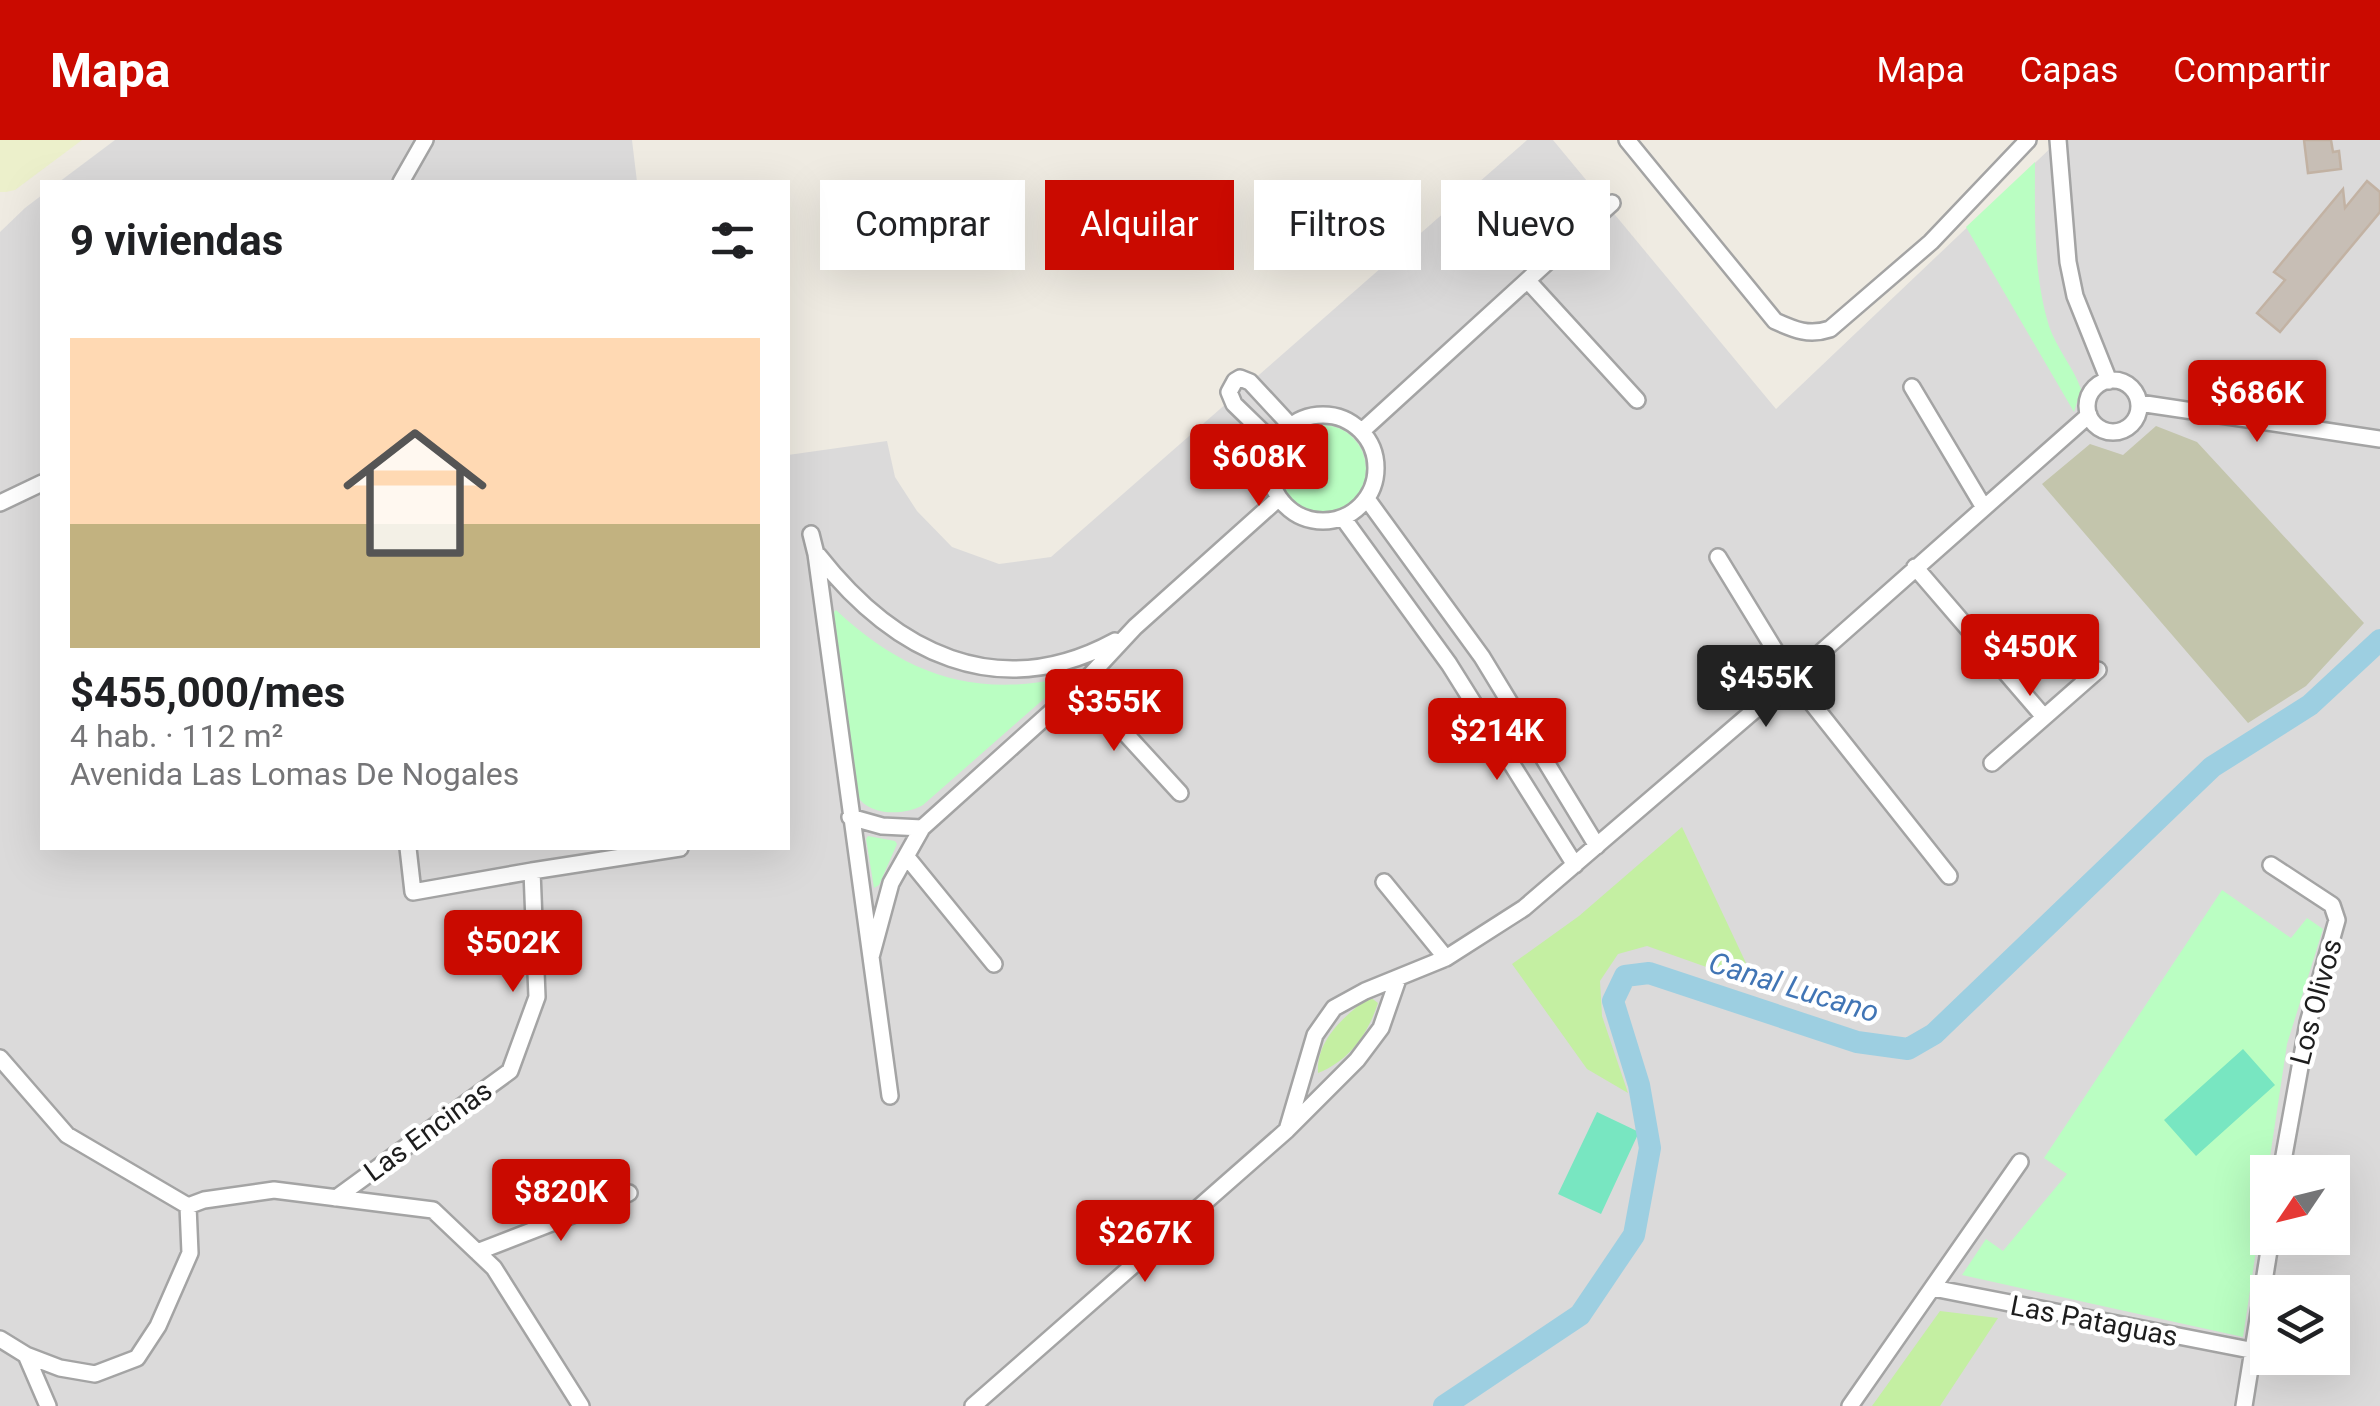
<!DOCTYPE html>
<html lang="es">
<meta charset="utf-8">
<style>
:root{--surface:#fff;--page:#f2f2f2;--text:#202124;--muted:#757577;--line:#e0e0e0;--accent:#ca0a00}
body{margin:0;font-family:Roboto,sans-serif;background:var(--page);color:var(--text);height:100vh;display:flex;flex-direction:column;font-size:38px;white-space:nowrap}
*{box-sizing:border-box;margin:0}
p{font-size:32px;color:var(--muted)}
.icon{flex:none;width:55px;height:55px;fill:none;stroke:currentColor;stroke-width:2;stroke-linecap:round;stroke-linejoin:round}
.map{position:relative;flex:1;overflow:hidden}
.side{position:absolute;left:40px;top:40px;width:750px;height:670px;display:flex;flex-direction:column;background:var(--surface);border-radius:0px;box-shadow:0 10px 40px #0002}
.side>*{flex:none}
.hud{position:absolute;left:820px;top:40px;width:950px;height:90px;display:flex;gap:20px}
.needle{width:65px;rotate:235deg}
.tools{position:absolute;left:2250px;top:1015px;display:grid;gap:20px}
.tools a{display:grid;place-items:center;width:100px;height:100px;border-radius:0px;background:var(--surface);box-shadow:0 10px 40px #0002;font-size:50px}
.price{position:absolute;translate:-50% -85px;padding:0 22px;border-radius:10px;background:var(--accent);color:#fff;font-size:32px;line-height:65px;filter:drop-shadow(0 2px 5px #0008)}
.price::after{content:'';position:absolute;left:50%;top:60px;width:30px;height:22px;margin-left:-15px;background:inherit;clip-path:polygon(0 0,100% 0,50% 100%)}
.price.on{background:#222;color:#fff}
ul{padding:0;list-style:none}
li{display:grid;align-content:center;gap:20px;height:530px;padding:0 30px}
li+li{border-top:2px solid var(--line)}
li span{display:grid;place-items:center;height:310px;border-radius:0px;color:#555}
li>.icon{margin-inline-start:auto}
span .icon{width:180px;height:180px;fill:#fffc;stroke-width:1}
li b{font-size:42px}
h2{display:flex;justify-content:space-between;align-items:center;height:120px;padding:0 30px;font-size:42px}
.chip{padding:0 35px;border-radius:0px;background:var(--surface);box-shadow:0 10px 40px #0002;font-size:35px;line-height:90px}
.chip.on{background:var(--accent);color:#fff}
header{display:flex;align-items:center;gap:60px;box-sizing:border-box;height:140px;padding:0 50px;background:var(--accent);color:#fff}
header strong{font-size:48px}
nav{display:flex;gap:55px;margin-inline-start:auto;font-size:35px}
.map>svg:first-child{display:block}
</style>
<header>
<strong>Mapa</strong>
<nav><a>Mapa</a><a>Capas</a><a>Compartir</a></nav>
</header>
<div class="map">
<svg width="2380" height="1266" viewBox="0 0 2380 1266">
<rect width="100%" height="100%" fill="#efebe2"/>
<path fill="#dbdada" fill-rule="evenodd" d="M115 0H632L637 42H59Z
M1527 0H1553L1776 269 2059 0H2380V1266H0V92L25 68 42 55V708H788V315L887 301 895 337 917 371 952 407 999 424 1051 417ZM2268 1032H2332V1098H2268ZM2268 1152H2332V1218H2268Z"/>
<path fill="#c3c5ac" d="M2156 286 2197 302 2364 483 2306 546 2248 583 2042 344 2090 304 2123 315Z"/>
<path fill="#ecf0cb" d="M0 0H82L15 50 6 52H0Z"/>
<path fill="#c4efa2" d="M1682 687 1753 838 1712 829 1647 806 1618 814 1600 841 1602 876 1628 953 1587 929 1512 824 1579 776Z
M1370 857 1378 863C1368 894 1349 921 1318 933 1316 900 1345 875 1370 857Z
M1940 1171 1998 1178 1940 1266H1872Z"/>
<path fill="#bafec2" d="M2035 22C2035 76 2033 134 2049 186 2057 209 2073 227 2081 249L2074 272 1966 87Z
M1278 329a44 44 0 1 1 88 0a44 44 0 1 1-88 0Z
M836 470C902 532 969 557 1059 539L1062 543 923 665C903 676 870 676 857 656L831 475Z
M868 696 895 701 897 704 879 745 874 748 866 699Z
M2222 750 2291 798 2307 778 2323 789 2287 904 2243 1197 1962 1135 1986 1099 2003 1111 2067 1034 2044 1018Z"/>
<path fill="#78e6c1" d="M2243 909 2275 945 2196 1016 2164 980Z
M1597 972 1639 992 1601 1074 1558 1054Z"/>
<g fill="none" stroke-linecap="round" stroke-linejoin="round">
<path stroke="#9dcfe1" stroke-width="22" d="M1444 1266 1580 1175 1634 1095 1650 1008 1639 945 1613 861 1625 836 1649 833 1857 902 1908 909 1934 894 2212 627 2310 565 2380 500"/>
</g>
<path fill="#c7beb5" stroke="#c2b2a3" stroke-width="2.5" d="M2304 0H2331L2333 12 2339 11 2341 29 2308 33Z
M2367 41 2380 52V72L2280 192 2257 173 2285 140 2274 132 2343 49 2345 68Z"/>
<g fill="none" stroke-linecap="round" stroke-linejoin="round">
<g stroke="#a4a4a4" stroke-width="20">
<path id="minor" d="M1627 0 1775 181C1795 190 1809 196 1830 189L1931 102 2028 0
M2058 0 2068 122 2075 156 2109 241
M401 42 425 0
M1529 142 1637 260
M2087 266a26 26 0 1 1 52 0a26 26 0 1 1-52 0Z
M1912 247 1983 366
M2139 263 2380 299
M1270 328a53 53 0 1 1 106 0a53 53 0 1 1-106 0Z
M1362 291 1612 63
M1275 304 1234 264 1229 252 1235 241 1240 238 1250 242 1290 285
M1367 359 1482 517 1597 706
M0 363 42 343
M1343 378 1449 524 1575 725
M811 394 816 414 890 956
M818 415C894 512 997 565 1115 501
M1718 417 1792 538 1949 736
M1915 427 2044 577
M1081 545 1180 653
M1992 623 2098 530
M850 677 882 686 922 688
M906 716 994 824
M2271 725 2332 765 2337 780 2308 883 2281 1032
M532 731 680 708
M1384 742 1446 818
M871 817 891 743 922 688 1081 545 1135 487 1279 358
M0 918 67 995 188 1066
M1287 990 1315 895 1334 868 1365 851 1446 818 1524 768 1792 538 2089 275
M336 1058 510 931 537 857 532 731 413 752 408 708
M477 1112 629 1053
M1933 1148 2255 1211
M0 1199 26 1215 60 1228 95 1234 137 1218 158 1186 190 1113 188 1066 204 1060 274 1050 433 1070 494 1128 581 1266
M26 1215 48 1266
M973 1266 1287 990 1357 920 1381 888 1398 839
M1850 1266 2020 1022
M2244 1266 2271 1098"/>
</g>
<use href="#minor" stroke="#fff" stroke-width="15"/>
</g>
<g text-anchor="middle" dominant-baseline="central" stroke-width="9" stroke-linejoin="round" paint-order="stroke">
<g font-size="28" fill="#1d1d1d" stroke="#fff">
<text transform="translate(2316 862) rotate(-75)">Los Olivos</text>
<text transform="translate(428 991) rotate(-36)">Las Encinas</text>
<text transform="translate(2094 1181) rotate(11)">Las Pataguas</text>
</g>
<g font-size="30" font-style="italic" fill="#4175b5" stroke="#fff">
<text transform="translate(1794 847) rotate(17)">Canal Lucano</text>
</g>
</g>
</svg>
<div class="tools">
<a><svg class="needle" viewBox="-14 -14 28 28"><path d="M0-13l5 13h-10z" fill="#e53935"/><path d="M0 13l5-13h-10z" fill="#757577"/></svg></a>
<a><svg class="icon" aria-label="layers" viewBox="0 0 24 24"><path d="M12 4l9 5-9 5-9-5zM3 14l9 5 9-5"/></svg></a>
</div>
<b class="price" style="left:2257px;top:305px">$686K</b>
<b class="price" style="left:1259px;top:369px">$608K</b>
<b class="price" style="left:2030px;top:559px">$450K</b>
<b class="price on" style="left:1766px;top:590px">$455K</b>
<b class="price" style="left:1114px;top:614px">$355K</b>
<b class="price" style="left:1497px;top:643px">$214K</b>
<b class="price" style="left:513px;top:855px">$502K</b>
<b class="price" style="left:561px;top:1104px">$820K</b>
<b class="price" style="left:1145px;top:1145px">$267K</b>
<div class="hud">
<a class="chip">Comprar</a>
<a class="chip on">Alquilar</a>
<a class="chip">Filtros</a>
<a class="chip">Nuevo</a>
</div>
<section class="side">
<h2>9 viviendas<svg class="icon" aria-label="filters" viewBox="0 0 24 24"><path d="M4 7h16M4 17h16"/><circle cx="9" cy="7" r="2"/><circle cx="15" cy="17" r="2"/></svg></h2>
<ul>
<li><span style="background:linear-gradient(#ffd9b3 60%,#c2b280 0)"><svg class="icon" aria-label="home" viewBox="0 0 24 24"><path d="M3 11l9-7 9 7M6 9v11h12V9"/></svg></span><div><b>$455,000/mes</b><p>4 hab. · 112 m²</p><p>Avenida Las Lomas De Nogales</p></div></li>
</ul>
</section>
</div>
